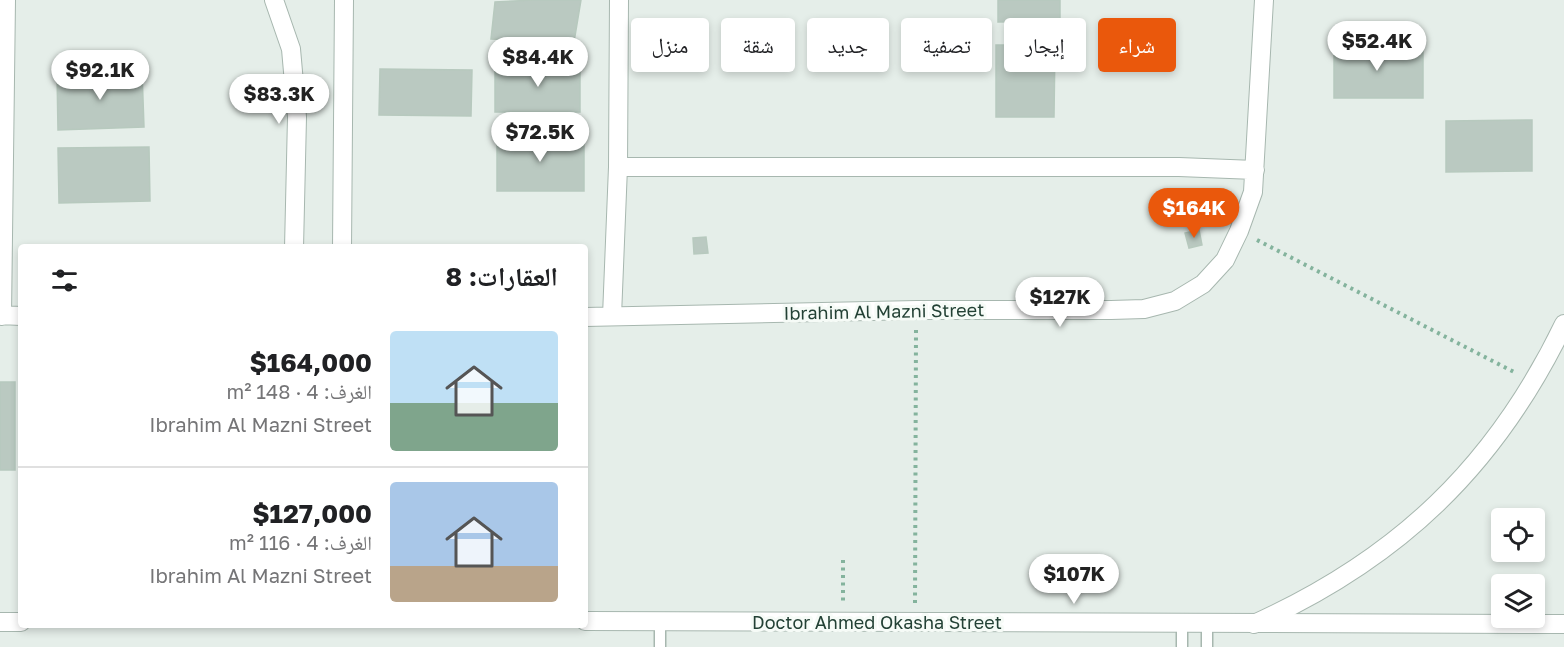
<!DOCTYPE html>
<html lang="ar">
<meta charset="utf-8">
<style>
:root{--surface:#fff;--page:#f2f2f2;--text:#202124;--muted:#757577;--line:#e0e0e0;--accent:#ea580c}
body{margin:0;font-family:"Golos Text","Noto Naskh Arabic",sans-serif;background:var(--page);color:var(--text);direction:rtl;height:100vh;display:flex;flex-direction:column;font-size:22px;white-space:nowrap}
*{box-sizing:border-box;margin:0}
p{font-size:20px;color:var(--muted)}
.icon{flex:none;width:33px;height:33px;fill:none;stroke:currentColor;stroke-width:2;stroke-linecap:round;stroke-linejoin:round}
.map{position:relative;flex:1;overflow:hidden;direction:ltr}
.panel{position:absolute;left:18px;top:244px;width:570px;height:384px;display:flex;flex-direction:column;background:var(--surface);border-radius:6px;box-shadow:0 3px 9px #0003;direction:rtl}
.panel>*{flex:none}
.top-card{position:absolute;left:606px;top:18px;width:570px;height:54px;direction:rtl;display:flex;gap:12px}
.controls{position:absolute;left:1491px;top:508px;display:grid;gap:12px}
.controls a{display:grid;place-items:center;width:54px;height:54px;border-radius:6px;background:var(--surface);box-shadow:0 3px 9px #0003;font-size:30px}
.price{position:absolute;translate:-50% -51px;padding:0 14px;border-radius:21px;background:#fff;color:#222;font-size:20px;line-height:39px;filter:drop-shadow(0 2px 3px #0008)}
.price::after{content:'';position:absolute;left:50%;top:36px;width:18px;height:14px;margin-left:-9px;background:inherit;clip-path:polygon(0 0,100% 0,50% 100%)}
.price.selected{background:var(--accent);color:#fff}
ul{padding:0;list-style:none}
li{display:flex;align-items:center;gap:18px;height:150px;padding:0 30px}
li+li{border-top:2px solid var(--line)}
li span{display:grid;place-items:center;flex:none;width:168px;height:120px;border-radius:6px;color:#555}
li>.icon{margin-inline-start:auto}
span .icon{width:72px;height:72px;fill:#fffc;stroke-width:1}
li b{font-size:26px}
h2{display:flex;justify-content:space-between;align-items:center;height:72px;padding:0 30px;font-size:26px}
.chip{padding:0 21px;border-radius:6px;background:var(--surface);box-shadow:0 3px 9px #0003;font-size:21px;line-height:54px}
.chip.selected{background:var(--accent);color:#fff}
.map>svg:first-child{display:block}
</style>
<div class="map">
<svg width="1564" height="647" viewBox="0 0 1564 647">
<rect width="100%" height="100%" fill="#e5eee9"/>
<path fill="#bac9c1" stroke="#b7c9be" stroke-width="1.5" d="M534 0H581L574 42 491 39 495 2Z
M998 0H1060V21L998 22Z
M1334 44H1368V49H1423V98H1334Z
M996 45H1055L1054 117H996Z
M495 64H580V112H495Z
M380 69 472 70 471 116 379 115Z
M142 71 144 127 58 130 57 74Z
M1532 120V171L1446 172V121Z
M497 135H584V191H497Z
M149 147 150 201 59 203 58 148Z
M1199 230 1202 245 1189 248 1185 233Z
M706 237 708 253 694 254 693 238Z
M0 382H15V470H0Z"/>
<g fill="none" stroke-linecap="round" stroke-linejoin="round">
<g stroke="#a7b7af" stroke-width="13">
<path id="service" d="M660 647V622
M1182 647V624
M1207 647V625"/>
</g>
<g stroke="#a7b7af" stroke-width="20">
<path id="minor" d="M274 0 291 49 297 117 294 248
M618 167H1179L1255 170
M342 248 344 0
M0 315 21 316
M2 316 6 0
M612 316 618 167 619 0
M585 317 917 310H1111L1144 309 1175 301 1203 284 1225 260 1239 231 1253 192 1264 0
M1254 624C1398 559 1495 467 1564 324"/>
</g>
<g stroke="#a7b7af" stroke-width="20">
<path id="tertiary" d="M585 621 1564 624
M0 622H21"/>
</g>
<path stroke="#84b39d" stroke-width="4" stroke-dasharray="3 4.5" stroke-linecap="butt" d="M1257 240 1514 372
M843 560V603
M915 603 916 329"/>
<use href="#service" stroke="#fff" stroke-width="10"/>
<use href="#minor" stroke="#fff" stroke-width="18"/>
<use href="#tertiary" stroke="#fff" stroke-width="18"/>
</g>
<g text-anchor="middle" dominant-baseline="central" stroke-width="6" stroke-linejoin="round" paint-order="stroke">
<g font-size="18" fill="#234135" stroke="#f6fbf7">
<text transform="translate(884 311) rotate(-1)">Ibrahim Al Mazni Street</text>
<text x="877" y="622">Doctor Ahmed Okasha Street</text>
</g>
</g>
</svg>
<div class="controls">
<a><svg class="icon" aria-label="locate" viewBox="0 0 24 24"><circle cx="12" cy="12" r="6"/><path d="M12 2v4M12 18v4M2 12h4M18 12h4"/></svg></a>
<a><svg class="icon" aria-label="layers" viewBox="0 0 24 24"><path d="M12 4l9 5-9 5-9-5zM3 14l9 5 9-5"/></svg></a>
</div>
<b class="price" style="left:1377px;top:72px">$52.4K</b>
<b class="price" style="left:538px;top:88px">$84.4K</b>
<b class="price" style="left:100px;top:101px">$92.1K</b>
<b class="price" style="left:279px;top:125px">$83.3K</b>
<b class="price" style="left:540px;top:163px">$72.5K</b>
<b class="price selected" style="left:1194px;top:239px">$164K</b>
<b class="price" style="left:1060px;top:328px">$127K</b>
<b class="price" style="left:1074px;top:605px">$107K</b>
<div class="top-card">
<a class="chip selected">شراء</a>
<a class="chip">إيجار</a>
<a class="chip">تصفية</a>
<a class="chip">جديد</a>
<a class="chip">شقة</a>
<a class="chip">منزل</a>
</div>
<section class="panel">
<h2>العقارات: 8<svg class="icon" aria-label="filters" viewBox="0 0 24 24"><path d="M4 7h16M4 17h16"/><circle cx="9" cy="7" r="2"/><circle cx="15" cy="17" r="2"/></svg></h2>
<ul>
<li><span style="background:linear-gradient(#bfe0f5 60%,#7fa58c 0)"><svg class="icon" aria-label="home" viewBox="0 0 24 24"><path d="M3 11l9-7 9 7M6 9v11h12V9"/></svg></span><div><b>$164,000</b><p>الغرف: 4 · 148 m²</p><p>Ibrahim Al Mazni Street</p></div></li>
<li><span style="background:linear-gradient(#a9c7e8 70%,#b9a48a 0)"><svg class="icon" aria-label="home" viewBox="0 0 24 24"><path d="M3 11l9-7 9 7M6 9v11h12V9"/></svg></span><div><b>$127,000</b><p>الغرف: 4 · 116 m²</p><p>Ibrahim Al Mazni Street</p></div></li>
</ul>
</section>
</div>
